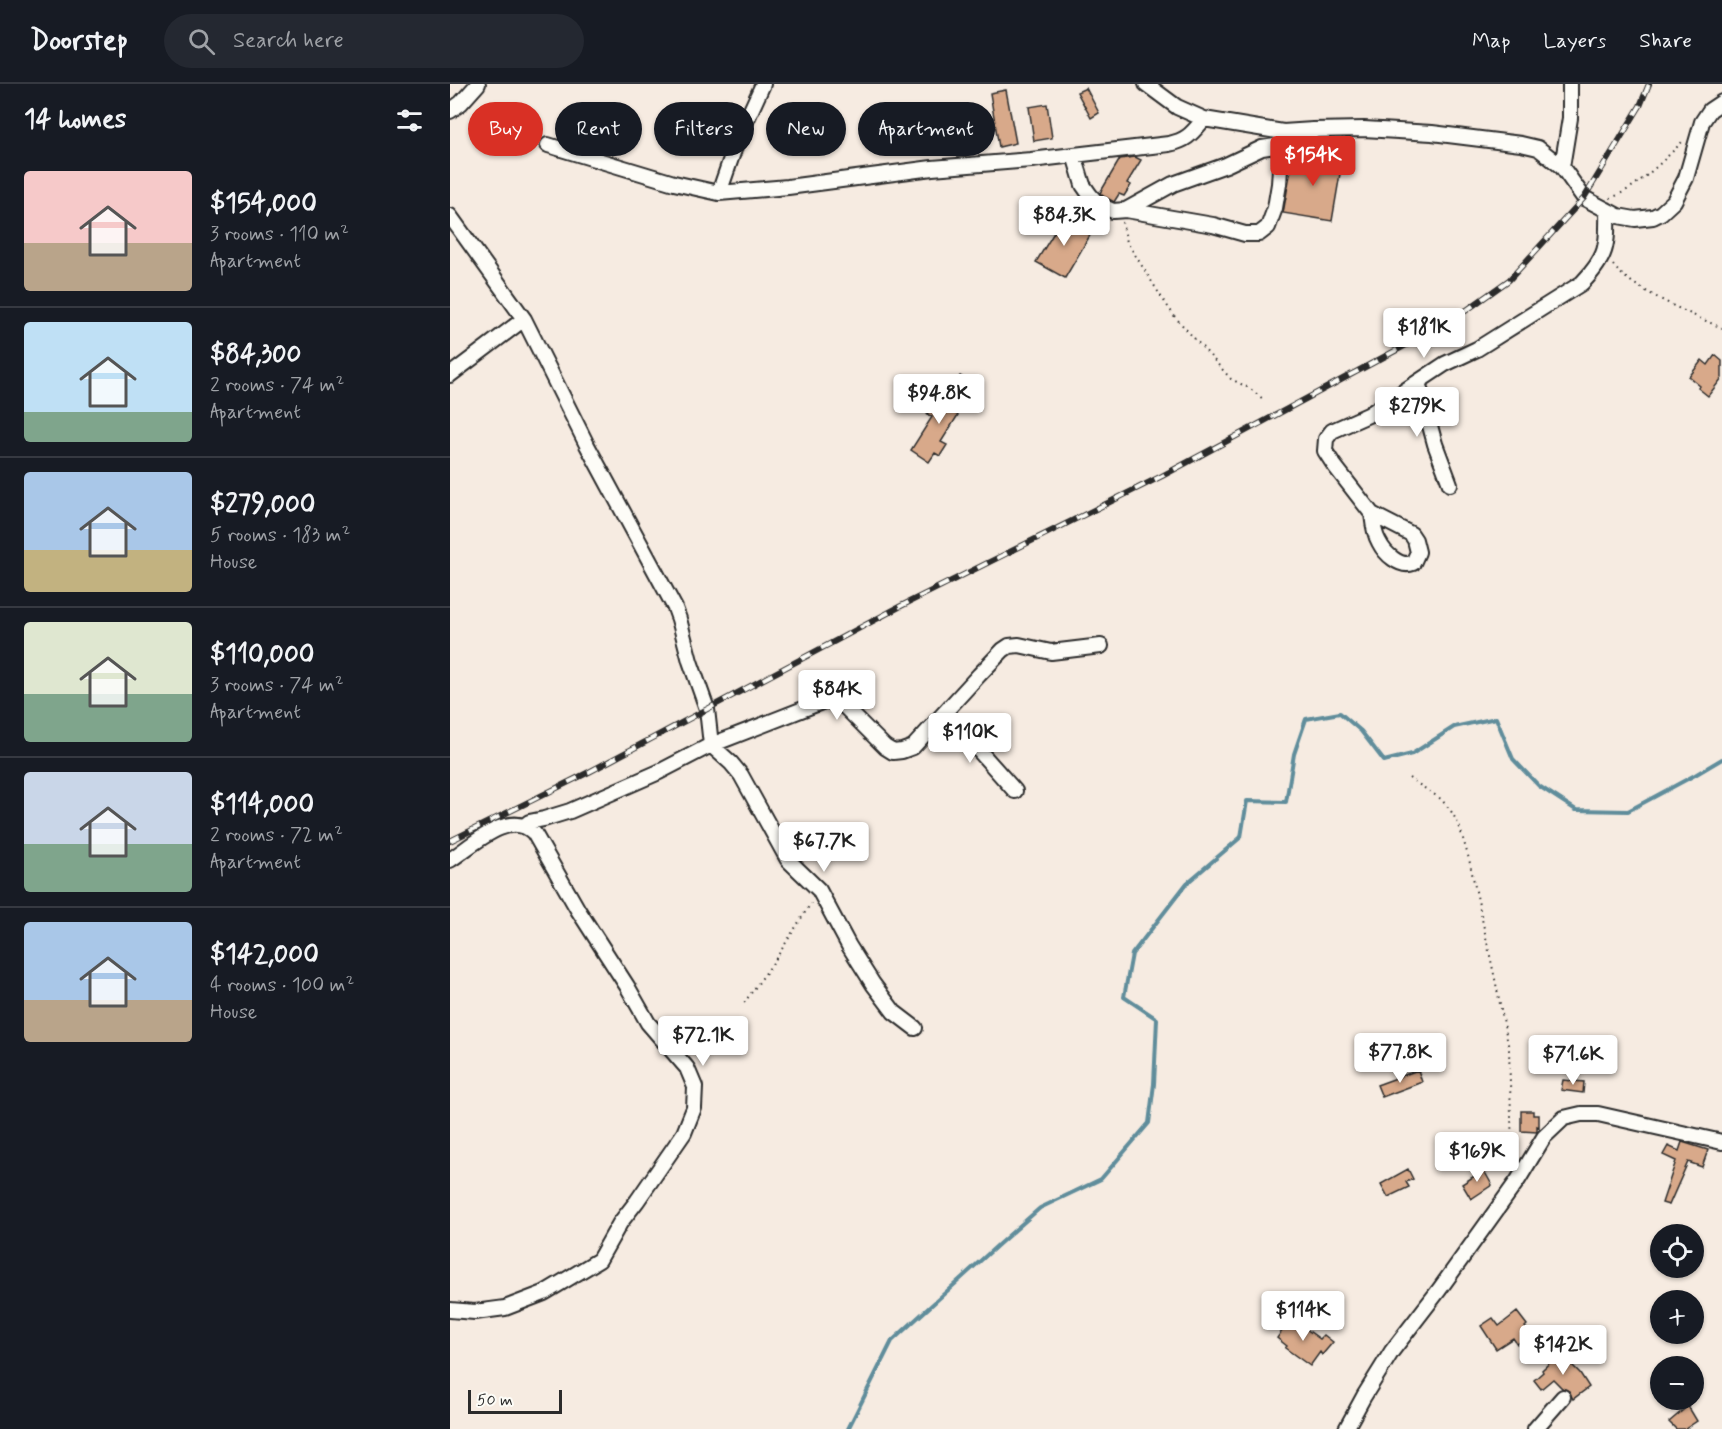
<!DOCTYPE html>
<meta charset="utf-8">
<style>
:root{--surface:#171b24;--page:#242831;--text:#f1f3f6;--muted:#9ea1a6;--line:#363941;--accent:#d93025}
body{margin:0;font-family:Mynerve,sans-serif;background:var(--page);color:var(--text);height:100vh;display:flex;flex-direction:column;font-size:22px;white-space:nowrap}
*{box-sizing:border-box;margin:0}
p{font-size:20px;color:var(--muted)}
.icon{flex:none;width:33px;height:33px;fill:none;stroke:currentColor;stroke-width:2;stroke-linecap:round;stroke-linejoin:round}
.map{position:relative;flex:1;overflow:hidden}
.panel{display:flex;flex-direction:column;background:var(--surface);width:450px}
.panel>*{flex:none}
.hud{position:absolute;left:18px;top:18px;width:570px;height:54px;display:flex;gap:12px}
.controls{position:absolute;left:1200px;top:1140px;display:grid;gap:12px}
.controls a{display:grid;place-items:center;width:54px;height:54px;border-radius:50%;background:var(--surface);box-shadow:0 2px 4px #0004;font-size:30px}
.scale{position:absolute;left:18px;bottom:15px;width:94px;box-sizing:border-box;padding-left:6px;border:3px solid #2b2b2b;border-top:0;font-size:16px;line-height:21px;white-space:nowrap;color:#2b2b2b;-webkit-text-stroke:4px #fdfcf7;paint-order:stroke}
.price{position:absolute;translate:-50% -51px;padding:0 14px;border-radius:6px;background:#fff;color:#222;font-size:20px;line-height:39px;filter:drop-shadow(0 2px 3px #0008)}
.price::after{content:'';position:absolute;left:50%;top:36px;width:18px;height:14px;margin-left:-9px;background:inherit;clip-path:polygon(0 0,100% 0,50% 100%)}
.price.current{background:var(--accent);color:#fff}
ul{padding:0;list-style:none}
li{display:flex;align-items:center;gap:18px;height:150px;padding:0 24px}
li+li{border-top:2px solid var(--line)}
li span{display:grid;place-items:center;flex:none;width:168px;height:120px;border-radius:6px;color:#555}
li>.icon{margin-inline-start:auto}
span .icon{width:72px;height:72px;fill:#fffc;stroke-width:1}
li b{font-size:26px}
h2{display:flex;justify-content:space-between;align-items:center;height:72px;padding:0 24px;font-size:26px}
.chip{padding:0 21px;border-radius:27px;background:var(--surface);box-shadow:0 2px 4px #0004;font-size:21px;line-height:54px}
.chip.current{background:var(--accent);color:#fff}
header{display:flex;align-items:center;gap:36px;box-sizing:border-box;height:84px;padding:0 30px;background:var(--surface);border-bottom:2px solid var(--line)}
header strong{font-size:28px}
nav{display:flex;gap:33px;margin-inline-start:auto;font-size:21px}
.search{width:420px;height:54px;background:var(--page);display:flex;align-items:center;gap:15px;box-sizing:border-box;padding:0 21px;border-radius:33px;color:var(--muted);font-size:22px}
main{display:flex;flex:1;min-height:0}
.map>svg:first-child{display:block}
</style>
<header>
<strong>Doorstep</strong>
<div class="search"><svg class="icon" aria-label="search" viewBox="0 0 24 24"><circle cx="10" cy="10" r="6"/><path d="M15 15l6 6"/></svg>Search here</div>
<nav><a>Map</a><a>Layers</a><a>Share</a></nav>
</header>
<main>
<section class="panel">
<h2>14 homes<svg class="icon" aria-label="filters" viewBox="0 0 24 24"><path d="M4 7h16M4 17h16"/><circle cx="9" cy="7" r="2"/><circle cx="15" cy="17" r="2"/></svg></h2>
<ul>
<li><span style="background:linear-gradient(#f6c9c9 60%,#b9a48a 0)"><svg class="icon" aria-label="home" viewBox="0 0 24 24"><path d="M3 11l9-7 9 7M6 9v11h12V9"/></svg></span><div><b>$154,000</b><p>3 rooms · 110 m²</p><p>Apartment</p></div></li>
<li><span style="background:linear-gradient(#bfe0f5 75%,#7fa58c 0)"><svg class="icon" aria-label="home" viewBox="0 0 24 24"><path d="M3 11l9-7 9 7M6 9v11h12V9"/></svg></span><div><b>$84,300</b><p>2 rooms · 74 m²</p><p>Apartment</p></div></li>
<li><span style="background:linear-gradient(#a9c7e8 65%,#c2b280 0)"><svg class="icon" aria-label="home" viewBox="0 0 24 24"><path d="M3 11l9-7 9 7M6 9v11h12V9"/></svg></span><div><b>$279,000</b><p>5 rooms · 183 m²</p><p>House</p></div></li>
<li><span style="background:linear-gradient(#dfe7d0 60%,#7fa58c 0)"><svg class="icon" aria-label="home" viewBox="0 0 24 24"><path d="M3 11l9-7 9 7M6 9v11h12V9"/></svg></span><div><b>$110,000</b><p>3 rooms · 74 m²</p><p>Apartment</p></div></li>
<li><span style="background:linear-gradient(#c9d6e8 60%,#7fa58c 0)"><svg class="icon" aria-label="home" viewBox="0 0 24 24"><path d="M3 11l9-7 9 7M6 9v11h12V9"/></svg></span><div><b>$114,000</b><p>2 rooms · 72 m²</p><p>Apartment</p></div></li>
<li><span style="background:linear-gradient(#a9c7e8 65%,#b9a48a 0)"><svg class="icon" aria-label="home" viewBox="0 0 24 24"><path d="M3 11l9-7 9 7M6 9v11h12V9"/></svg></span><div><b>$142,000</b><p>4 rooms · 100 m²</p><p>House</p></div></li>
</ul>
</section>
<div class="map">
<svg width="1272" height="1345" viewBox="0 0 1272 1345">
<rect width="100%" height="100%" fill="#f6ebe1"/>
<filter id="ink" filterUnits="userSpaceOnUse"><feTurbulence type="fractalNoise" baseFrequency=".0167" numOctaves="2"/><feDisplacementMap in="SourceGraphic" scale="12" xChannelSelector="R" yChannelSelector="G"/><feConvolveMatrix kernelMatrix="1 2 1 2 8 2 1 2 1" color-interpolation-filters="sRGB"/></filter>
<g filter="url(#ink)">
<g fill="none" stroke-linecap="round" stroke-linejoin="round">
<path stroke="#608d9b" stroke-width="4" d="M398 1345 442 1257 549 1160 590 1124 651 1095 699 1039 704 1000 707 935 674 913 682 870 737 799 791 753 797 717 836 718 844 670 856 635 890 629 911 647 934 677 962 670 1004 643 1046 634 1063 675 1089 702 1126 726 1178 727 1245 691 1272 675"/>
</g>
<path fill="#d8a98a" stroke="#2b2b2b" stroke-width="1.5" d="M636 4 649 29 641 34 627 8Z
M556 6 566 59 549 63 540 9Z
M597 20 602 54 584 57 579 23Z
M255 25 266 30 258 53 246 48Z
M844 69 892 78 882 137 833 129Z
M685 73 691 76 677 99 681 101 674 112 669 110 664 118 653 112 650 109 670 75Z
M614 132 642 148 615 194 586 178Z
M1265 271 1272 277V294L1258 312 1248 304 1250 302 1239 293 1252 276 1258 281Z
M510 292 518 297 500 326 508 331 491 358 497 361 490 372 485 369 479 378 461 366 482 333 477 330 484 321 490 325Z
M968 986 972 998 932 1013 927 1001Z
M1113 996 1134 998 1133 1009 1111 1006Z
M1071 1027H1083V1031H1089V1043L1087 1042V1048L1071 1047Z
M1232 1058 1258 1066 1252 1083 1238 1078 1219 1121 1212 1119 1226 1077 1213 1071 1218 1062 1229 1067Z
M1032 1083 1042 1101 1021 1115 1012 1100 1026 1091 1023 1088Z
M958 1085 963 1095 956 1098 959 1103 938 1113 931 1100Z
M1067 1228 1077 1241 1075 1243 1081 1250 1067 1260 1063 1254 1046 1265 1031 1242 1043 1234 1049 1242Z
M841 1234 870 1255 874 1251 883 1258 872 1271 870 1268 860 1282 835 1264 837 1262 827 1254Z
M1110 1269 1130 1289 1139 1303 1123 1315 1119 1307 1112 1304 1103 1295 1091 1305 1084 1296 1093 1288 1092 1286Z
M1238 1322 1247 1337 1235 1345H1226L1219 1338Z"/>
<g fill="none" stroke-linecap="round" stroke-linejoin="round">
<g stroke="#2b2b2b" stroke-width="18">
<path id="minor" d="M696 0 727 23 754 35 833 48 863 46 914 45 982 49 1071 60 1088 64 1112 83 1134 114 1168 132 1185 135 1203 133 1211 129 1224 117 1236 94 1252 38 1260 26 1272 18
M0 27 11 19 28 0
M98 61 224 99 269 109 338 103 482 84 581 76 719 60C738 56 742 49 754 35
M624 71 633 101 640 111 648 120 663 127 676 126 723 100 776 81 812 64 832 61
M1112 83 1120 34V0
M269 109 287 57 313 0
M676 126 763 141 795 150H809L818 143 825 124 829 100 832 54
M0 132 74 235 137 361 225 524 229 535 240 577 257 625 261 661 281 679 291 691 338 776 369 806 399 862 423 900 444 928 465 944
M0 291 74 235
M968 298 985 360 1000 400
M922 430C923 439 924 450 929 458 935 470 950 484 963 479L968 468 965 456 961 450 922 430 884 381 875 367 876 355 882 347 918 331 995 280 1027 265 1132 199C1157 173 1158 162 1157 126
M493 631 508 643 565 707
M75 742 79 738 94 735 120 727 209 688 261 661 374 617H385L393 621 435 663 443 668 452 667 463 663 529 591 553 566 559 562 569 561 601 568 651 562
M0 776C22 762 60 724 84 749L128 826 177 902 198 939 237 984 245 1003 244 1024 234 1049 187 1117 170 1139 149 1176 94 1209 55 1224 25 1228 0 1226
M896 1345 914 1312 942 1267 989 1206 1068 1096 1094 1053 1114 1034 1131 1030H1148L1272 1058
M1085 1345 1113 1313"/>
</g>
<path stroke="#2b2b2b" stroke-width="2" stroke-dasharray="1.5 4.5" stroke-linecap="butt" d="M1160 114C1184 107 1215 75 1233 57
M672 138 677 158 712 214 725 233 781 295 799 304 813 315
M1163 181C1179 204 1245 232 1272 244
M959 694 991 715 1001 727 1009 741 1019 775 1045 895 1059 965 1062 1065 1064 1076
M294 919 325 876 361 819"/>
<use href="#minor" stroke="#fdfcf7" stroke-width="14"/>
<g stroke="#2b2b2b" stroke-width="6">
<path id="rail" d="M0 757 139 688 451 522 712 392 958 260 1014 228 1059 196 1134 114 1190 22 1199 0"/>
</g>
<use href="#rail" stroke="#fdfcf7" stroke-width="4" stroke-dasharray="11" stroke-linecap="butt"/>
</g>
</g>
</svg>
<div class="controls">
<a><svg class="icon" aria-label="locate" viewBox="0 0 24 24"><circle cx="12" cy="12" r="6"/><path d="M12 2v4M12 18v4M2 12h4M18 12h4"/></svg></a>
<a>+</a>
<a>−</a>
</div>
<div class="scale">50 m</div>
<b class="price current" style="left:863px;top:103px">$154K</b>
<b class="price" style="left:614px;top:163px">$84.3K</b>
<b class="price" style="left:974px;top:275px">$181K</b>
<b class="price" style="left:489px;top:341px">$94.8K</b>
<b class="price" style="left:967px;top:354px">$279K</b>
<b class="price" style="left:387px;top:637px">$84K</b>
<b class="price" style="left:520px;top:680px">$110K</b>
<b class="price" style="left:374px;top:789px">$67.7K</b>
<b class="price" style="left:253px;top:983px">$72.1K</b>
<b class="price" style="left:950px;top:1000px">$77.8K</b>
<b class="price" style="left:1123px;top:1002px">$71.6K</b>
<b class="price" style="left:1027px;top:1099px">$169K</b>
<b class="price" style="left:853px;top:1258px">$114K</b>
<b class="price" style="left:1113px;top:1292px">$142K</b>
<div class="hud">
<a class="chip current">Buy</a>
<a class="chip">Rent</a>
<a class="chip">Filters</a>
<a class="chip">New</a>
<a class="chip">Apartment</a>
</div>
</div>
</main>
